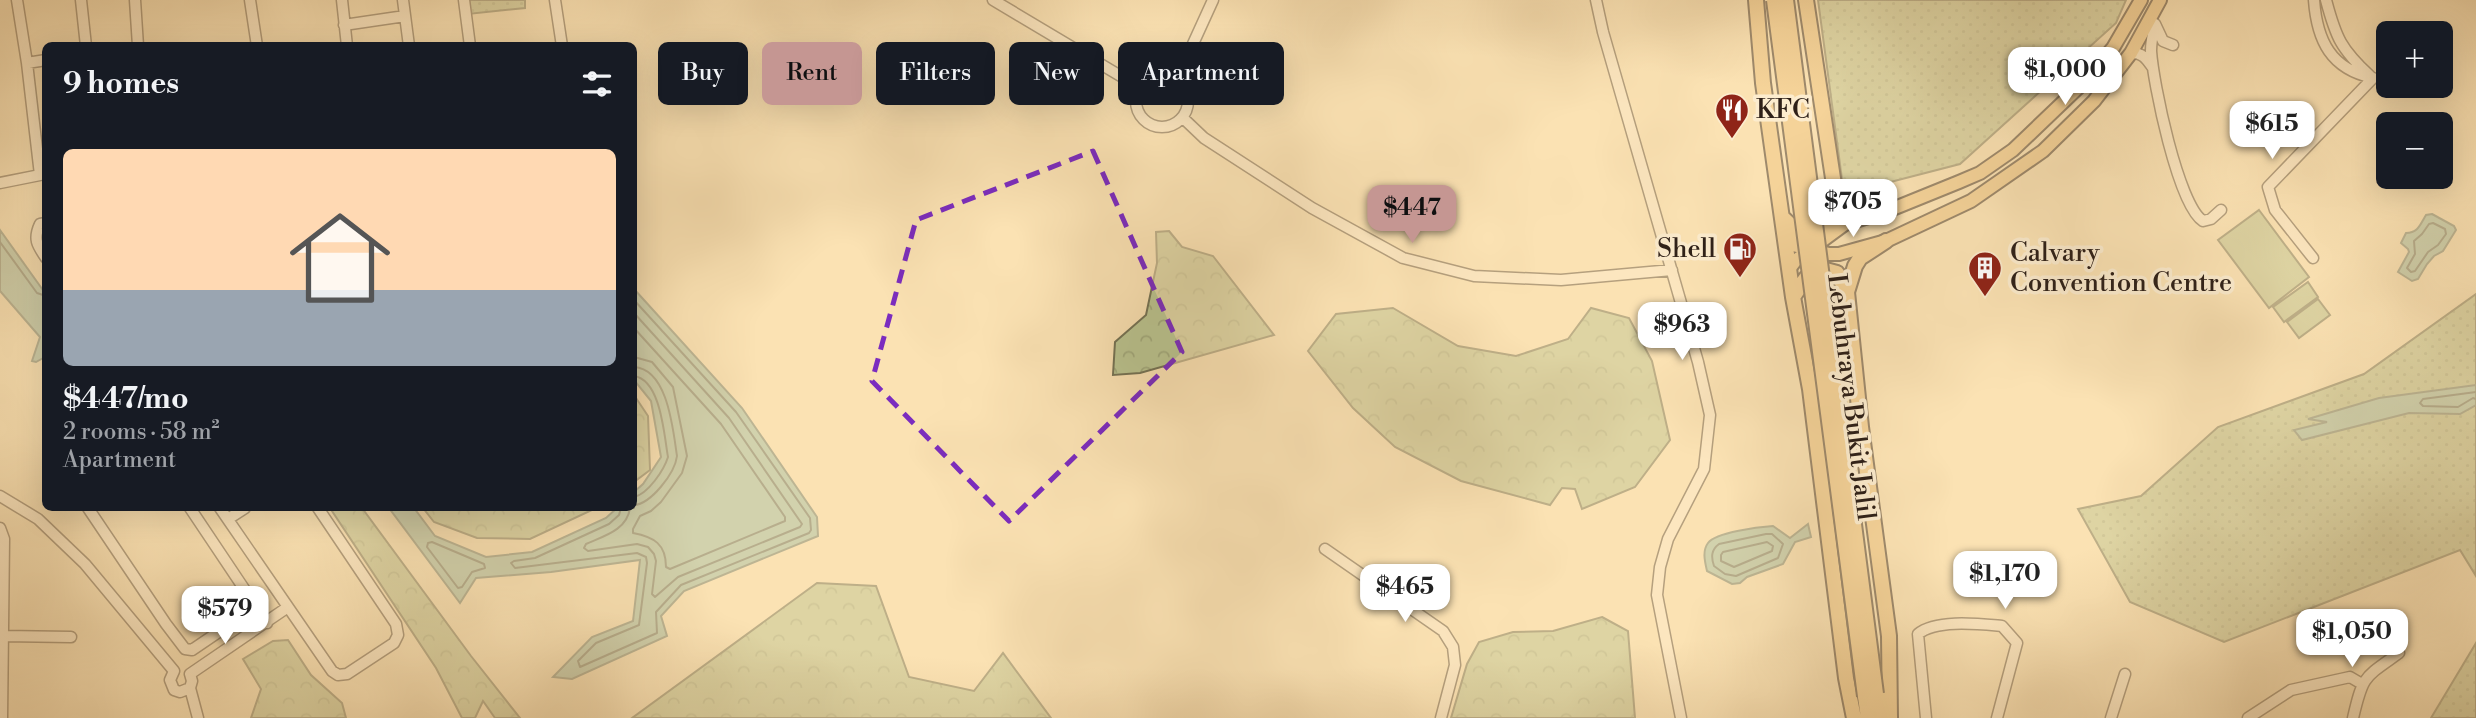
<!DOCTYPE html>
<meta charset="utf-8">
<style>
:root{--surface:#171b24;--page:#20242c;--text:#f1f3f6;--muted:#9ea1a6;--accent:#c59692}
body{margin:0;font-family:"Libre Bodoni",serif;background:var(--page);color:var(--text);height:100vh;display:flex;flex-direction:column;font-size:26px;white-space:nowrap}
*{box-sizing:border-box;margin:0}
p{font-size:23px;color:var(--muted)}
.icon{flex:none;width:38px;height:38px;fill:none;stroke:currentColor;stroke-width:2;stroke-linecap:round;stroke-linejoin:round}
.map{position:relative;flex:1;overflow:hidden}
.drawer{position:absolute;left:42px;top:42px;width:595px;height:469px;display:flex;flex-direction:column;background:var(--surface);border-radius:10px;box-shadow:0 7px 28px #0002}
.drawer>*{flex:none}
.hud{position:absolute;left:658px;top:42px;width:665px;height:63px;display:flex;gap:14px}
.controls{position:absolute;left:2376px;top:21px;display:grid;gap:14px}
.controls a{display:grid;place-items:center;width:77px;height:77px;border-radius:10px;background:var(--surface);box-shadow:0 7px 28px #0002;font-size:35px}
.price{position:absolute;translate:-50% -60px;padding:0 16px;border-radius:14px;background:#fff;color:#222;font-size:23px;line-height:46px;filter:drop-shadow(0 2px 4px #0008)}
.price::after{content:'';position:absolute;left:50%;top:42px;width:21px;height:16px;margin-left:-10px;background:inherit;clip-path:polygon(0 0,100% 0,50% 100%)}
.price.selected{background:var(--accent);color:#111}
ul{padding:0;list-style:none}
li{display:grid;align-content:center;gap:14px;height:371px;padding:0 21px}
li span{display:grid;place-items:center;height:217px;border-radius:10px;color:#555}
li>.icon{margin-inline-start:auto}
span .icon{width:126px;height:126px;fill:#fffc;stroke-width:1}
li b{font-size:30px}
h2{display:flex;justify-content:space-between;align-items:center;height:84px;padding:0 21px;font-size:30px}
.chip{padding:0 24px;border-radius:10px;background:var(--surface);box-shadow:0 7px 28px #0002;font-size:24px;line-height:63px}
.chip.selected{background:var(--accent);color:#111}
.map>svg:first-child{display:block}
</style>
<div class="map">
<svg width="2476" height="718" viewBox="0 0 2476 718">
<defs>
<pattern id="grass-dots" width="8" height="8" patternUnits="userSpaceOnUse" patternTransform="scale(1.75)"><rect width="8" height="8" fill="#bac490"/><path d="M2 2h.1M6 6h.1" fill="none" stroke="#a0a87b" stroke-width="1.8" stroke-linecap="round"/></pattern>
<pattern id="forest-crowns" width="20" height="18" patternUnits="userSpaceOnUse" patternTransform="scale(1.75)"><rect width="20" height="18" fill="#bac490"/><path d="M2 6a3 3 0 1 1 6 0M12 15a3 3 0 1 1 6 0" fill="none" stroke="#a0a87b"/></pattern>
</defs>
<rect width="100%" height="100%" fill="#fbe2b3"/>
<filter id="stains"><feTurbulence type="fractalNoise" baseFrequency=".00286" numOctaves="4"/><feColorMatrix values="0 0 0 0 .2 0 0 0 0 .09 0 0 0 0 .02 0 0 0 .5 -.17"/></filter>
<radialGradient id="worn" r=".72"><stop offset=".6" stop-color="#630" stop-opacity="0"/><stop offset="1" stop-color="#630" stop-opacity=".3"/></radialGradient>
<path fill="url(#grass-dots)" stroke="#747254" stroke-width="2" d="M466 0H525V8L468 14Z
M1818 0H2126L2116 23 1960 164 1844 194Z
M2476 294V576L2460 550 2224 642 2130 602 2078 509 2141 496 2218 427 2364 374Z
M2476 643V718H2431Z"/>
<path fill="url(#forest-crowns)" stroke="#747254" stroke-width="2" d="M1169 231 1182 247 1213 256 1274 335 1140 373 1113 375 1115 342 1146 315 1157 263 1156 232Z
M1393 308 1458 346 1516 356 1568 339 1591 308 1629 318 1652 361 1670 440 1635 487 1582 509 1575 489 1562 488 1550 505 1461 481 1395 447 1353 408 1308 351 1336 314Z
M634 395 648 416 650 470 634 482Z
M330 508H362L471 656 520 718H495L483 701 475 718H462L436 668Z
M423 508H596L530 539 477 538 434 522Z
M817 583 876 586 909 677 974 691 1003 653 1051 718H632Z
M1602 617 1628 631 1635 718H1451L1467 664 1479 642 1513 632 1553 631Z
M288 640 311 675 342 703 346 718H251L261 689 243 659 273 641Z"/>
<path fill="#bac490" stroke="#747254" stroke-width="2" d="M2259 210 2309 277 2269 308 2218 240Z
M2308 282 2318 297 2284 322 2273 307Z
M2318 299 2330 315 2299 338 2287 322Z"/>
<path fill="#a0bfa7" stroke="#727f6e" stroke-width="2" d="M2432 214 2454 226 2456 230 2443 251 2434 256 2427 264 2418 279 2412 281 2398 272 2409 252 2408 249 2401 243 2406 233C2418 233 2420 225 2426 215Z
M0 230 45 293V357L36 362 32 361 40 337 0 291Z
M634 289 742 408 817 517 818 536 684 591 661 616 667 636 572 679 553 677 592 637 633 621 640 560 551 572 476 578 460 603 389 508H414L435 536 486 557 532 552 606 518 617 508H634V492L643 484 661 457 651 401 634 380Z
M2476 385V405L2460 414 2409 413 2302 440 2294 430 2327 422 2308 419 2379 398Z
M1808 524 1811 537 1795 542 1783 564 1747 577 1740 583 1732 584 1707 571C1705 562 1702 551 1708 543 1716 532 1760 527 1773 526L1790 538Z"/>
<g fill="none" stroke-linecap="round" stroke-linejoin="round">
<path stroke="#677060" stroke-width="2" d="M2433 223 2445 229 2446 234 2438 245 2428 252 2415 271 2411 272 2407 268 2415 254 2414 241 2422 234 2429 224Z
M0 242 37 293 46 296
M634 328 721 424 785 517V521L670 569 666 567C666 544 654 537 633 533V529L640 516 651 511 661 502 682 473 687 456 673 387 652 362 634 357
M634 367C668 369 673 430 677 456 675 473 651 504 634 505
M634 376C661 380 664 435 668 457 664 470 648 494 634 497
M2476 392 2423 399 2420 403 2423 406 2458 407 2473 398 2476 399
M621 508 619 515 609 524 535 558 514 561 511 563 515 568 637 553 646 557 647 563 639 625 596 643 578 661 580 667 657 633 656 612 681 585 809 533 811 530 810 518 736 412 634 300
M630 508C627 530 604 536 586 544L584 548 588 551 637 544 648 547 654 554 656 561 652 594 655 597 678 577 800 527 802 524 729 418 634 313
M1766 534H1772L1783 544 1778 558 1736 576 1725 574 1714 566C1711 557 1711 550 1719 544Z
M432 542 484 564 485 568 472 572 462 587 458 588 427 547 428 543Z
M1767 542 1773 546 1772 551 1734 567 1721 561V555L1723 552Z"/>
<g stroke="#61503f" stroke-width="13">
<path id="minor" d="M17 0 27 63 40 175
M81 0 86 46
M135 0 138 46
M250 0 257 46
M342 0 347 46
M403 0 409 46
M464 0 470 46
M555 0 562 46
M993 0 1139 87
M1596 0 1603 32 1698 362 1710 415 1704 469 1668 539 1660 567 1657 595 1681 718
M2314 0C2317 41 2331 69 2373 78
M2326 0C2336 38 2341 49 2370 76
M2155 24C2153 33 2151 41 2151 51 2153 82 2178 205 2203 221L2211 219 2221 210
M2155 24 2163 41 2173 45
M344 25 405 16
M2131 53C2143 53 2146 58 2153 68
M27 63 46 60
M1136 101a26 26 0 1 1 52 0a26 26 0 1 1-52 0Z
M1177 79 1213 0
M1183 118 1204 138 1312 208 1403 258 1474 276 1561 280 1672 270
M0 183 45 174
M46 223 40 224C33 239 37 245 46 258
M2313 258 2275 210 2268 187 2373 78
M0 496 38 519 85 564 174 671
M88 508 166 624 185 649 192 650 257 606
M190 508 267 623
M220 508 332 671 338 675 347 674 394 643 398 635 396 624 318 508
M228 519 245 508
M0 528 4 539 2 718
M1325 549 1443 631 1453 647 1455 665 1441 718
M3 636 71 637
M174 671 170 680 174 690 180 692 190 688
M190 674 288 607
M190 674 192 681 190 688 198 718
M1926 718 1918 634C1936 619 1979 624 2002 626L2017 643 1997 718
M2111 718 2125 674
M2248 718 2291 690 2350 677 2362 684
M2353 718C2363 675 2364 678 2399 653"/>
</g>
<g stroke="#2e2018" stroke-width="16">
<path id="major" d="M1785 234 1793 245 1829 254H1839L1886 241 1971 201 2043 151 2094 101 2131 53 2160 0
M1789 269 1796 260 1845 224 1885 212 1959 182 1980 173 2013 150 2080 86 2113 48 2141 0"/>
</g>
<g stroke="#2e2018" stroke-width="18">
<path id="highway" d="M1756 0 1763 83 1793 297 1810 389 1846 678 1854 718
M1836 198 1857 210 1885 212
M1782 217 1802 236 1818 239 1830 227 1836 198 1806 0
M1886 241 1860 258 1855 266 1847 292 1861 427 1889 636 1890 718
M1793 297 1806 278 1822 269 1837 273 1847 292
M1876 694 1879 718
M1865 696 1868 718"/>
</g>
<use href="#minor" stroke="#fcecce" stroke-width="10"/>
<use href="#major" stroke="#eec17a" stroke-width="12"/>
<use href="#highway" stroke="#eec17a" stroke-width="14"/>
<g stroke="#2e2018" stroke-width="18" stroke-linecap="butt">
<path id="highway-bridge" d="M1774 0 1865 696
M1786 0 1876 694"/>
</g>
<use href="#highway-bridge" stroke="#eec17a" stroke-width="14"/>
</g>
<path d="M0 0H2476V718H0ZM1093 151 1182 352 1009 521 872 381 916 220Z" fill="#fbe2b3" fill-opacity=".55" fill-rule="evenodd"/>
<path fill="none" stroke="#7b2cbf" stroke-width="5" stroke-dasharray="14 9" stroke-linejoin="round" d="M1093 151 1182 352 1009 521 872 381 916 220Z"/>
<defs>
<g id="restaurant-pin" transform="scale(1.75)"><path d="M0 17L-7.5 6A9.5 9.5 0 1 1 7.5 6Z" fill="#8f2418" stroke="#fcecce"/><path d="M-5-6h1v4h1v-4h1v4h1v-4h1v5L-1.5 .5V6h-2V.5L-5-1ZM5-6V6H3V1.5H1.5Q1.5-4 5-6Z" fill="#fff"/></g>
<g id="fuel-pin" transform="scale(1.75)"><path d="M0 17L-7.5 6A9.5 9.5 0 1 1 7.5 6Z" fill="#8f2418" stroke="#fcecce"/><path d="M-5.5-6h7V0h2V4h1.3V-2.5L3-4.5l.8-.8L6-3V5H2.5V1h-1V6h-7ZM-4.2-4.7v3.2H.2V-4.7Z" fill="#fff"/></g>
<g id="building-pin" transform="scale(1.75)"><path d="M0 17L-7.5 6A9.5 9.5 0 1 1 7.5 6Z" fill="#8f2418" stroke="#fcecce"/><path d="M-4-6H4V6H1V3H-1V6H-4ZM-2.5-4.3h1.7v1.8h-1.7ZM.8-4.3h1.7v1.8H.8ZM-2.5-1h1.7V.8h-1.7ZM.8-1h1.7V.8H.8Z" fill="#fff"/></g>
</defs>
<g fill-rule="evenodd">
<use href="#restaurant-pin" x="1732" y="110"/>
<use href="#fuel-pin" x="1740" y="249"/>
<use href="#building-pin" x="1985" y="268"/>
</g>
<g text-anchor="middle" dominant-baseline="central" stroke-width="7" stroke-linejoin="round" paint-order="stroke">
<g font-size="26" fill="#2e2018" stroke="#fcecce" text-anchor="start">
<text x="1756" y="110">KFC</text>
<text x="1716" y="249" text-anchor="end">Shell</text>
<text x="2010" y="253">Calvary<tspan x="2010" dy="30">Convention Centre</tspan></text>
</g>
<g font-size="26" fill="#2e2018" stroke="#fcecce">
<text transform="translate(1851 397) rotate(83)">Lebuhraya Bukit Jalil</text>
</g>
</g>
<rect width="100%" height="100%" filter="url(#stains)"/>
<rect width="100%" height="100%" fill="url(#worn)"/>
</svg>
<div class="controls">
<a>+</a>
<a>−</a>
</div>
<b class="price" style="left:2065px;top:107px">$1,000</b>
<b class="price" style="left:2272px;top:161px">$615</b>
<b class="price" style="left:1853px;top:239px">$705</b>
<b class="price selected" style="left:1412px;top:245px">$447</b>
<b class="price" style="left:1682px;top:362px">$963</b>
<b class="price" style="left:2005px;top:611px">$1,170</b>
<b class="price" style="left:1405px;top:624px">$465</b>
<b class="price" style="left:225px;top:646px">$579</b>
<b class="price" style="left:2352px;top:669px">$1,050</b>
<div class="hud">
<a class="chip">Buy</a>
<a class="chip selected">Rent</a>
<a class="chip">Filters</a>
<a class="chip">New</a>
<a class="chip">Apartment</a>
</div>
<section class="drawer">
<h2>9 homes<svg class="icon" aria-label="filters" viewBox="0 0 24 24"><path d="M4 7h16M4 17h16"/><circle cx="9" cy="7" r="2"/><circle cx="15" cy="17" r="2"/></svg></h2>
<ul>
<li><span style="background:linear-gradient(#ffd9b3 65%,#9aa5b1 0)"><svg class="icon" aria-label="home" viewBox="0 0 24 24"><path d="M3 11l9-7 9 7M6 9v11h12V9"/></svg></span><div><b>$447/mo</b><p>2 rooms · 58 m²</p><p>Apartment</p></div></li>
</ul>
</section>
</div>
